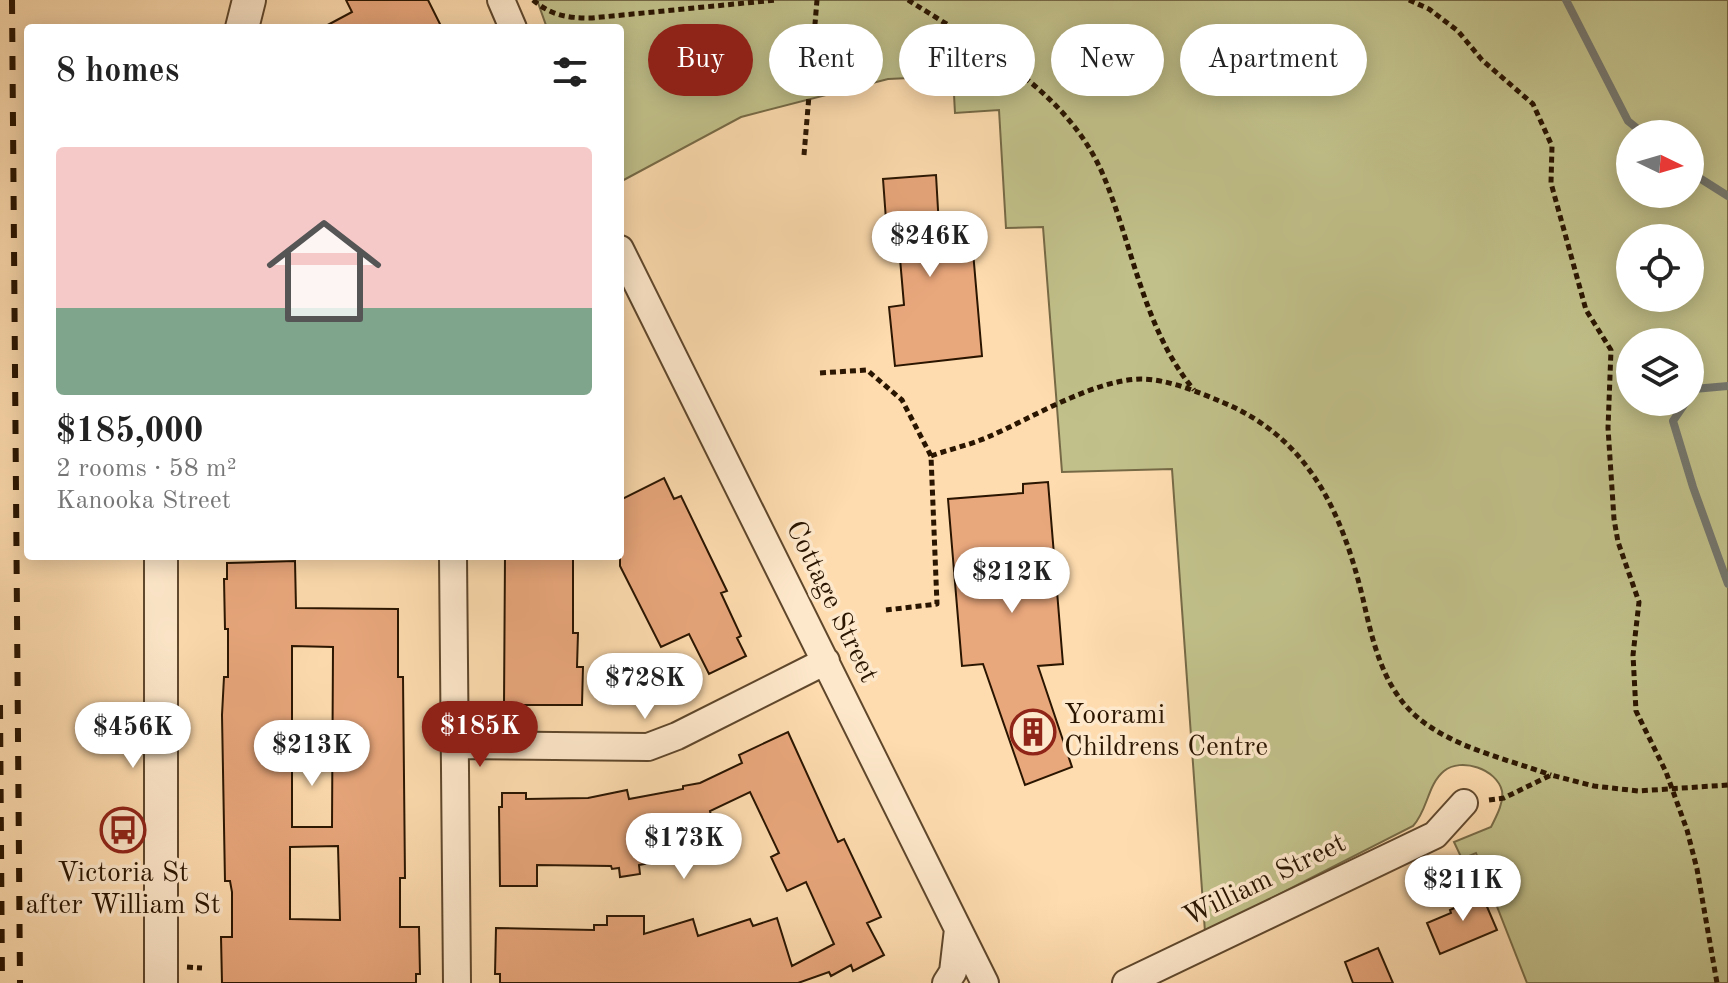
<!DOCTYPE html>
<meta charset="utf-8">
<style>
:root{--surface:#fff;--page:#f2f2f2;--text:#222;--muted:#767676;--line:#e0e0e0;--accent:#8f2418}
body{margin:0;font-family:"Old Standard TT",serif;background:var(--page);color:var(--text);height:100vh;display:flex;flex-direction:column;font-size:30px;white-space:nowrap}
*{box-sizing:border-box;margin:0}
p{font-size:26px;color:var(--muted)}
.icon{flex:none;width:44px;height:44px;fill:none;stroke:currentColor;stroke-width:2;stroke-linecap:round;stroke-linejoin:round}
.map{position:relative;flex:1;overflow:hidden}
.details{position:absolute;left:24px;top:24px;width:600px;height:536px;display:flex;flex-direction:column;background:var(--surface);border-radius:8px;box-shadow:0 4px 20px #0003}
.details>*{flex:none}
.hud{position:absolute;left:648px;top:24px;width:760px;height:72px;display:flex;gap:16px}
.needle{width:52px;rotate:95deg}
.buttons{position:absolute;left:1616px;top:120px;display:grid;gap:16px}
.buttons a{display:grid;place-items:center;width:88px;height:88px;border-radius:50%;background:var(--surface);box-shadow:0 4px 20px #0003;font-size:40px}
.price{position:absolute;translate:-50% -68px;padding:0 18px;border-radius:28px;background:#fff;color:#222;font-size:26px;line-height:52px;filter:drop-shadow(0 2px 4px #0008)}
.price::after{content:'';position:absolute;left:50%;top:48px;width:24px;height:18px;margin-left:-12px;background:inherit;clip-path:polygon(0 0,100% 0,50% 100%)}
.price.current{background:var(--accent);color:#fff}
ul{padding:0;list-style:none}
li{display:grid;align-content:center;gap:16px;height:424px;padding:0 32px}
li+li{border-top:2px solid var(--line)}
li span{display:grid;place-items:center;height:248px;border-radius:8px;color:#555}
li>.icon{margin-inline-start:auto}
span .icon{width:144px;height:144px;fill:#fffc;stroke-width:1}
li b{font-size:34px}
h2{display:flex;justify-content:space-between;align-items:center;height:96px;padding:0 32px;font-size:34px}
.tag{padding:0 28px;border-radius:36px;background:var(--surface);box-shadow:0 4px 20px #0003;font-size:28px;line-height:72px}
.tag.current{background:var(--accent);color:#fff}
.map>svg:first-child{display:block}
</style>
<div class="map">
<svg width="1728" height="983" viewBox="0 0 1728 983">
<rect width="100%" height="100%" fill="#fedcaf"/>
<filter id="stains"><feTurbulence type="fractalNoise" baseFrequency=".0025" numOctaves="4"/><feColorMatrix values="0 0 0 0 .2 0 0 0 0 .09 0 0 0 0 .02 0 0 0 .5 -.17"/></filter>
<radialGradient id="worn" r=".72"><stop offset=".6" stop-color="#630" stop-opacity="0"/><stop offset="1" stop-color="#630" stop-opacity=".3"/></radialGradient>
<path fill="#c1c08a" stroke="#766a46" stroke-width="2" fill-rule="evenodd" d="M537 0H1728V983H1527L1476 853 1462 859 1454 842 1491 827C1496 817 1504 803 1502 791 1497 769 1461 757 1444 771 1427 785 1428 810 1413 826L1205 932 1172 469 1062 472 1043 227 1006 228 999 110 955 113 953 76 888 79 741 117 620 182V28H547ZM1630 134H1690V194H1630ZM1630 238H1690V298H1630ZM1630 342H1690V402H1630Z"/>
<g fill="none" stroke-linecap="round" stroke-linejoin="round">
<path stroke="#74776e" stroke-width="8" d="M1566 0 1628 121 1644 134
M1690 172 1728 196
M1690 395 1694 389 1728 386
M1686 402 1673 421 1693 487 1728 584"/>
</g>
<path fill="#e9a77c" stroke="#2a1501" stroke-width="2" fill-rule="evenodd" d="M346 0H428L442 28H322L352 12Z
M936 175 940 244 972 240 982 356 895 366 889 307 904 305 899 247H888L883 179Z
M664 478 674 499 681 496 727 591 721 593 741 636 737 638 746 656 709 674 689 634 661 647 620 566V500Z
M1048 482 1063 664 1038 666 1072 767 1025 785 983 664 962 666 948 499 1023 493V484Z
M505 556H573V633H578L577 667H583L582 705H504Z
M295 561 296 608 398 609V677H403L405 878H400V927H419L420 974H416V983H222L221 937H232V892L230 881H225L222 715 224 677H228V629H225L224 579H227V563ZM292 646 333 647 332 827H292ZM338 846 340 920 290 919V847Z
M788 732 838 842 844 839 881 917 867 923 884 955 853 971 851 965 831 976 829 972 798 983H500V974H495L496 928 594 930V925H607V916H644V934L693 919 698 936 750 919 753 926 777 918 792 966 834 944 806 882 787 891 771 857 779 853 750 792 710 811 718 850 639 865 640 874 620 877 619 868 612 869 611 866 537 865V886H500L499 807H502V793H526V799L588 798 627 790 629 799 683 789V786L700 783 742 763 739 755Z
M1479 888 1497 930 1440 954 1427 923 1451 913 1450 910 1461 905 1458 896Z
M1378 948 1393 983H1353L1345 962Z"/>
<g fill="none" stroke-linecap="round" stroke-linejoin="round">
<g stroke="#5f472c" stroke-width="30">
<path id="minor" d="M501 0 513 28
M620 249 985 983
M453 556 457 983
M455 745 648 747 677 736 826 661
M946 983 953 972 958 929
M1126 983 1435 835 1464 803"/>
</g>
<g stroke="#5f472c" stroke-width="36">
<path id="tertiary" d="M242 28 249 0
M161 556V983"/>
</g>
<path stroke="#2a1501" stroke-width="5" stroke-dasharray="6 4" stroke-linecap="butt" d="M533 0C552 16 568 18 592 18L776 0
M908 0C982 47 1069 92 1104 177 1133 247 1144 330 1194 390
M1409 0 1429 9 1458 31 1482 60 1533 104 1552 146 1551 183 1586 310 1611 350 1608 428 1614 519 1618 542 1639 602 1633 655 1636 711 1666 772 1687 830 1697 869 1717 983
M804 155 817 0
M820 373 867 370 902 400 931 456 937 604 886 610
M931 456C950 449 970 445 988 437 1032 418 1093 380 1141 379 1167 379 1198 392 1222 402 1309 438 1342 512 1363 599 1371 634 1379 671 1401 700 1434 744 1502 757 1551 775
M1489 800 1504 798 1551 775 1594 786 1638 791 1728 785
M187 967 202 968"/>
<use href="#minor" stroke="#fee8cb" stroke-width="26"/>
<use href="#tertiary" stroke="#fee8cb" stroke-width="32"/>
<path stroke="#2a1501" stroke-width="6" stroke-dasharray="14 14" stroke-linecap="butt" d="M12 0 20 983
M0 705 2 983"/>
</g>
<defs>
<g id="building-ring" transform="scale(2.3)"><circle r="9.5" fill="#fee8cb" stroke="#8f2418" stroke-width="1.5"/><path d="M-4-6H4V6H1V3H-1V6H-4ZM-2.5-4.3h1.7v1.8h-1.7ZM.8-4.3h1.7v1.8H.8ZM-2.5-1h1.7V.8h-1.7ZM.8-1h1.7V.8H.8Z" fill="#8f2418"/></g>
<g id="bus-ring" transform="scale(2.3)"><circle r="9.5" fill="#fee8cb" stroke="#8f2418" stroke-width="1.5"/><path d="M-5-6H5V4H4V6H2V4H-2V6H-4V4H-5ZM-3.5-4V0h7V-4ZM-3.5 1.2v1.5H-2V1.2ZM2 1.2v1.5H3.5V1.2Z" fill="#8f2418"/></g>
</defs>
<g fill-rule="evenodd">
<use href="#building-ring" x="1033" y="732"/>
<use href="#bus-ring" x="123" y="830"/>
</g>
<g text-anchor="middle" dominant-baseline="central" stroke-width="7" stroke-linejoin="round" paint-order="stroke">
<g font-size="28" fill="#2a1501" stroke="#fee8cb">
<text transform="translate(831 602) rotate(64)">Cottage Street</text>
<text transform="translate(1265 881) rotate(-26)">William Street</text>
</g>
<g font-size="28" fill="#2a1501" stroke="#fee8cb" text-anchor="start">
<text x="1064" y="716">Yoorami<tspan x="1064" dy="32">Childrens Centre</tspan></text>
<text x="123" y="874" text-anchor="middle">Victoria St<tspan x="123" dy="32">after William St</tspan></text>
</g>
</g>
<rect width="100%" height="100%" filter="url(#stains)"/>
<rect width="100%" height="100%" fill="url(#worn)"/>
</svg>
<div class="buttons">
<a><svg class="needle" viewBox="-14 -14 28 28"><path d="M0-13l5 13h-10z" fill="#e53935"/><path d="M0 13l5-13h-10z" fill="#767676"/></svg></a>
<a><svg class="icon" aria-label="locate" viewBox="0 0 24 24"><circle cx="12" cy="12" r="6"/><path d="M12 2v4M12 18v4M2 12h4M18 12h4"/></svg></a>
<a><svg class="icon" aria-label="layers" viewBox="0 0 24 24"><path d="M12 4l9 5-9 5-9-5zM3 14l9 5 9-5"/></svg></a>
</div>
<b class="price" style="left:930px;top:279px">$246K</b>
<b class="price" style="left:1012px;top:615px">$212K</b>
<b class="price" style="left:645px;top:721px">$728K</b>
<b class="price current" style="left:480px;top:769px">$185K</b>
<b class="price" style="left:133px;top:770px">$456K</b>
<b class="price" style="left:312px;top:788px">$213K</b>
<b class="price" style="left:684px;top:881px">$173K</b>
<b class="price" style="left:1463px;top:923px">$211K</b>
<div class="hud">
<a class="tag current">Buy</a>
<a class="tag">Rent</a>
<a class="tag">Filters</a>
<a class="tag">New</a>
<a class="tag">Apartment</a>
</div>
<section class="details">
<h2>8 homes<svg class="icon" aria-label="filters" viewBox="0 0 24 24"><path d="M4 7h16M4 17h16"/><circle cx="9" cy="7" r="2"/><circle cx="15" cy="17" r="2"/></svg></h2>
<ul>
<li><span style="background:linear-gradient(#f6c9c9 65%,#7fa58c 0)"><svg class="icon" aria-label="home" viewBox="0 0 24 24"><path d="M3 11l9-7 9 7M6 9v11h12V9"/></svg></span><div><b>$185,000</b><p>2 rooms · 58 m²</p><p>Kanooka Street</p></div></li>
</ul>
</section>
</div>
